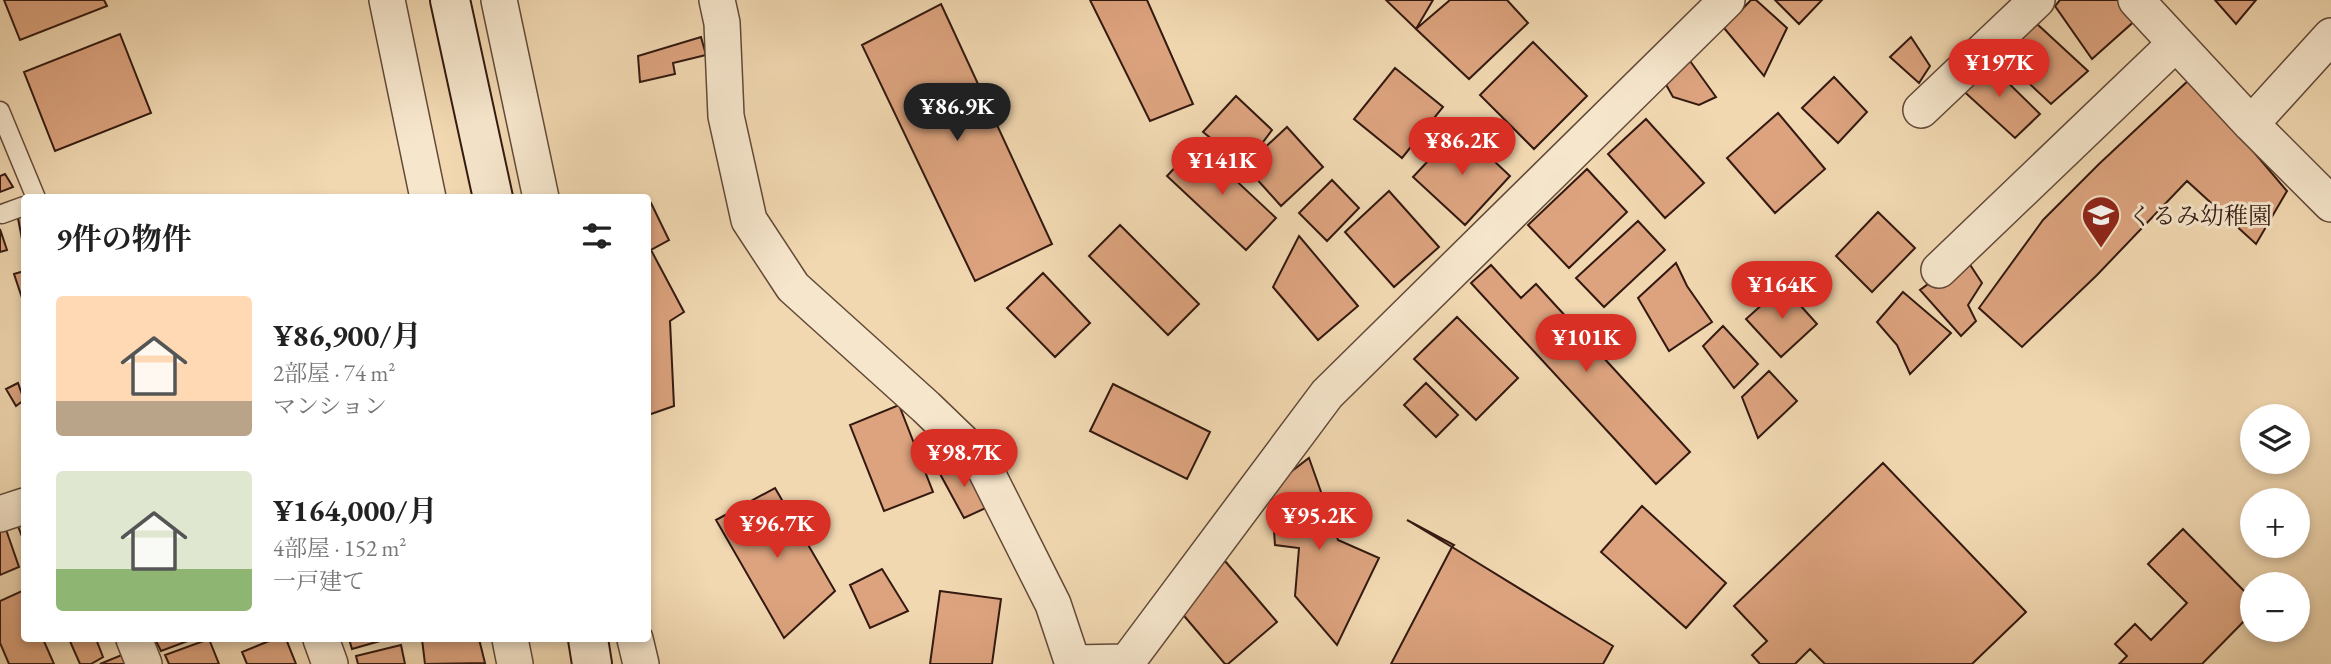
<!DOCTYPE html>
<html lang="ja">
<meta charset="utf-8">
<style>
:root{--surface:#fff;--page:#f2f2f2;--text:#222;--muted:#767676;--accent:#d93025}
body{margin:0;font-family:"EB Garamond","Noto Serif JP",serif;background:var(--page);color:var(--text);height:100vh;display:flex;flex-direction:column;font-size:26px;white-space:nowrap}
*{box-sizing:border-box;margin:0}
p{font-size:23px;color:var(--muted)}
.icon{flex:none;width:38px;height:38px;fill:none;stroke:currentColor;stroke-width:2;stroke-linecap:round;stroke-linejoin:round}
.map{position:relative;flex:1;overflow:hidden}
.drawer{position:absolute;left:21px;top:194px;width:630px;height:448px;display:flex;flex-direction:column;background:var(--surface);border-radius:7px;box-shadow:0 4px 10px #0003}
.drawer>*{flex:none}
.tools{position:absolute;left:2240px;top:404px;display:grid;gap:14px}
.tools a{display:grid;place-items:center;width:70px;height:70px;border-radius:50%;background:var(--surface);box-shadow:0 4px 10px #0003;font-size:35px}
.price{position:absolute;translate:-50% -60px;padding:0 16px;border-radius:24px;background:var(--accent);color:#fff;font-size:23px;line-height:46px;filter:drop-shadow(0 2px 4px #0008)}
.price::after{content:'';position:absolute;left:50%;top:42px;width:21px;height:16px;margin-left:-10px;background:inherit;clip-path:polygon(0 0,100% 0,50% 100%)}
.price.selected{background:#222;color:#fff}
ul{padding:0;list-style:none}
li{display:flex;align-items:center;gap:21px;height:175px;padding:0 35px}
li span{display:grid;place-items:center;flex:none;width:196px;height:140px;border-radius:7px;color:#555}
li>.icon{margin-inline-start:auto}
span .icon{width:84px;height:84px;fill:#fffc;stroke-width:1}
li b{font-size:30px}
h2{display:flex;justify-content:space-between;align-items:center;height:84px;padding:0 35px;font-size:30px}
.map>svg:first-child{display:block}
</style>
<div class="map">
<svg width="2331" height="664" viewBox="0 0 2331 664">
<rect width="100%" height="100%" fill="#f1d8b1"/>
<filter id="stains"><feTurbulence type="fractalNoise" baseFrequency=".00286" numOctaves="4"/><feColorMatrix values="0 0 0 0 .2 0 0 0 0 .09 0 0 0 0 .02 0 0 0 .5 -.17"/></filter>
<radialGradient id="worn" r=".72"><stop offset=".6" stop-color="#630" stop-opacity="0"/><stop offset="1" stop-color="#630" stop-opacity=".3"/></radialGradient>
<path fill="#dca37e" stroke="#331910" stroke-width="2" d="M4 0H104L107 6 20 40Z
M1090 0H1147L1193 104 1150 121Z
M1386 0H1433L1416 29Z
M1450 0H1507L1528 23 1469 79 1416 29Z
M1751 0H1756L1787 28 1764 76 1724 28Z
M1775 0H1822L1799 24Z
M2060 0H2126L2139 17 2092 59 2055 6Z
M2215 0H2256L2236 24Z
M941 4 1052 244 975 281 862 45Z
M2036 23 2088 71 2051 104 2000 56Z
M120 34 151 113 55 151 24 72Z
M701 37 706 55 673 63 675 74 640 82 638 56Z
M1911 37 1930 66 1919 83 1890 57Z
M1533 42 1587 96 1534 149 1480 95Z
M1685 54 1716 97 1699 105 1673 97 1664 81Z
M1985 60 2040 114 2015 138 1958 86Z
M1395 68 1443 107 1402 158 1354 119Z
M1834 77 1867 112 1838 143 1802 108Z
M2191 78 2287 191 2256 244 2187 181 2097 275 2022 347 1979 308 2043 220 2099 164Z
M1236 96 1272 130 1245 166 1203 132Z
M1778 113 1825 169 1775 213 1727 158Z
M1646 119 1704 183 1665 218 1608 154Z
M1287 127 1323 167 1281 206 1245 166Z
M1459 128 1510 176 1465 225 1413 177Z
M1197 144 1276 218 1246 250 1167 176Z
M1587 169 1627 212 1569 268 1528 225Z
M5 174 13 187 0 192V176Z
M1332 180 1359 208 1327 241 1299 213Z
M1389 191 1439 247 1394 287 1345 232Z
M651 203 669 240 651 250 684 312 670 321 674 406 648 415V204Z
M24 210V238L22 239 17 213Z
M1878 212 1915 248 1872 292 1836 256Z
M1638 221 1665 250 1604 307 1576 278Z
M1120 225 1199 304 1168 335 1089 256Z
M0 229 7 250 0 252Z
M1299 236 1358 306 1318 340 1273 287Z
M1965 257 1982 283 1968 305 1976 321 1961 336 1920 290Z
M1676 263 1687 286 1712 322 1669 351 1638 298Z
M1491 265 1521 298 1536 284 1690 452 1656 484 1471 283Z
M24 271V304L14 274Z
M1043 273 1090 323 1055 357 1007 308Z
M1783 286 1817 324 1781 357 1746 319Z
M1903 292 1951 333 1910 374 1897 345 1877 322Z
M1457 317 1518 378 1476 420 1414 359Z
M1723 326 1758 364 1734 388 1703 346Z
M1769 371 1797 401 1758 438 1742 397Z
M18 383 24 400 16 406 6 389Z
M1426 383 1458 415 1436 437 1404 405Z
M1113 384 1210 432 1187 479 1090 431Z
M899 405 933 492 884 511 850 425Z
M1309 458 1338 540 1379 558 1337 645 1295 596 1299 548 1275 545 1271 487Z
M961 459 990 506 964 518 939 472Z
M1883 463 2026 612 1972 664H1825L1810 649 1795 664H1760L1752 655 1767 641 1734 606Z
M775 488 835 591 784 638 716 520Z
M1642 506 1726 583 1686 628 1601 552Z
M24 508V542L13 513Z
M2 518 19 567 0 575V519Z
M1407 520 1454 545 1452 547Z
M2183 529 2252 599V613L2202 664H2119L2127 656 2115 644 2135 624 2151 640 2187 603 2148 564Z
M1452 547 1613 646 1603 664H1391Z
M1225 561 1277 622 1228 664H1225L1174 604Z
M882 569 908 611 870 628 850 585Z
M22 591 24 596V639H43L54 664H9L0 643V601Z
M940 591 1001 599 992 664H930Z
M69 639H96L103 657 91 664H80Z
M155 639H193L161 651Z
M209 639 219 664H169L165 655Z
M274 639H286L296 664H247L242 652Z
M349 639H387L352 649Z
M422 639H479L485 663 425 664Z
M401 645 405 664H358L356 656Z
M129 652 133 664H100Z"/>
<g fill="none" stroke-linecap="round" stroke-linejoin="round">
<g stroke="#624938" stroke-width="21">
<path id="lane" d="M0 111 36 198
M2 214 24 206"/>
</g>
<g stroke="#624938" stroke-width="38">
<path id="street" d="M387 0 428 198
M499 0 541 198
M717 0 722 23 726 116 749 220 793 287 926 407 980 459 1053 604 1073 664
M2136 0 2251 124 2331 204
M1921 110 2037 0
M2251 124 2331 36
M1939 270 2176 43
M0 514 24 506
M134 639 144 664
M321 639 330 664
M510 639 515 664
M635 639 641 664
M1073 663 1127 662 1327 394 1727 0"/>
</g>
<g stroke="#331910" stroke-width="42">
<path id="secondary" d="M450 0 493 198
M588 639 592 664"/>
</g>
<use href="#lane" stroke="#f6e6cc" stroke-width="18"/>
<use href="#street" stroke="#f6e6cc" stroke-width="35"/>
<use href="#secondary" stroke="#f6e6cc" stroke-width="38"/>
</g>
<defs>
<g id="school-pin" transform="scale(2.0125)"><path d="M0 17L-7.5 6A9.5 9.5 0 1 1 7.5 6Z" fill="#8f2418" stroke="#f6e6cc"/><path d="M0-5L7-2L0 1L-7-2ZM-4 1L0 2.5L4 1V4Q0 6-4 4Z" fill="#fff"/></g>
</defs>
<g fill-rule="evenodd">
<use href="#school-pin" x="2101" y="215"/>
</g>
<g text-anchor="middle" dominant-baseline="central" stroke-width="6" stroke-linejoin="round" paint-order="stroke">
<g font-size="24" fill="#331910" stroke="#f6e6cc" text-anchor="start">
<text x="2128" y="215">くるみ幼稚園</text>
</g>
</g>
<rect width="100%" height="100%" filter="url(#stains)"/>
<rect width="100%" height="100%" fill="url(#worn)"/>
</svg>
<div class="tools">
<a><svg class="icon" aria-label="layers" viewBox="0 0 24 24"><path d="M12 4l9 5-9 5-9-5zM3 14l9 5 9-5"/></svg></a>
<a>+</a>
<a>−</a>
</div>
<b class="price" style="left:1999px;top:99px">¥197K</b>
<b class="price selected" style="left:957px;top:143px">¥86.9K</b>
<b class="price" style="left:1462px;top:177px">¥86.2K</b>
<b class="price" style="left:1222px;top:197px">¥141K</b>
<b class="price" style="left:1782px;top:321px">¥164K</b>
<b class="price" style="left:1586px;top:374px">¥101K</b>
<b class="price" style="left:964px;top:489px">¥98.7K</b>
<b class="price" style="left:1319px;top:552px">¥95.2K</b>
<b class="price" style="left:777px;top:560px">¥96.7K</b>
<section class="drawer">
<h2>9件の物件<svg class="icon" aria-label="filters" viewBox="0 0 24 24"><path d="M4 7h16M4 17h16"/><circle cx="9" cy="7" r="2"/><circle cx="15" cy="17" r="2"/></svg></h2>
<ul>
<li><span style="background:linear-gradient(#ffd9b3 75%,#b9a48a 0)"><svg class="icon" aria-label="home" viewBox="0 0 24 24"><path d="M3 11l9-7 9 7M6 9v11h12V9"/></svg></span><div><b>¥86,900/月</b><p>2部屋 · 74 m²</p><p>マンション</p></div></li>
<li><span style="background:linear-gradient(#dfe7d0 70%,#8fb573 0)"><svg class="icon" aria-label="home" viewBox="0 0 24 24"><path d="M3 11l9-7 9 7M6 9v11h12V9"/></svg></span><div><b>¥164,000/月</b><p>4部屋 · 152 m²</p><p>一戸建て</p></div></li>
</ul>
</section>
</div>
